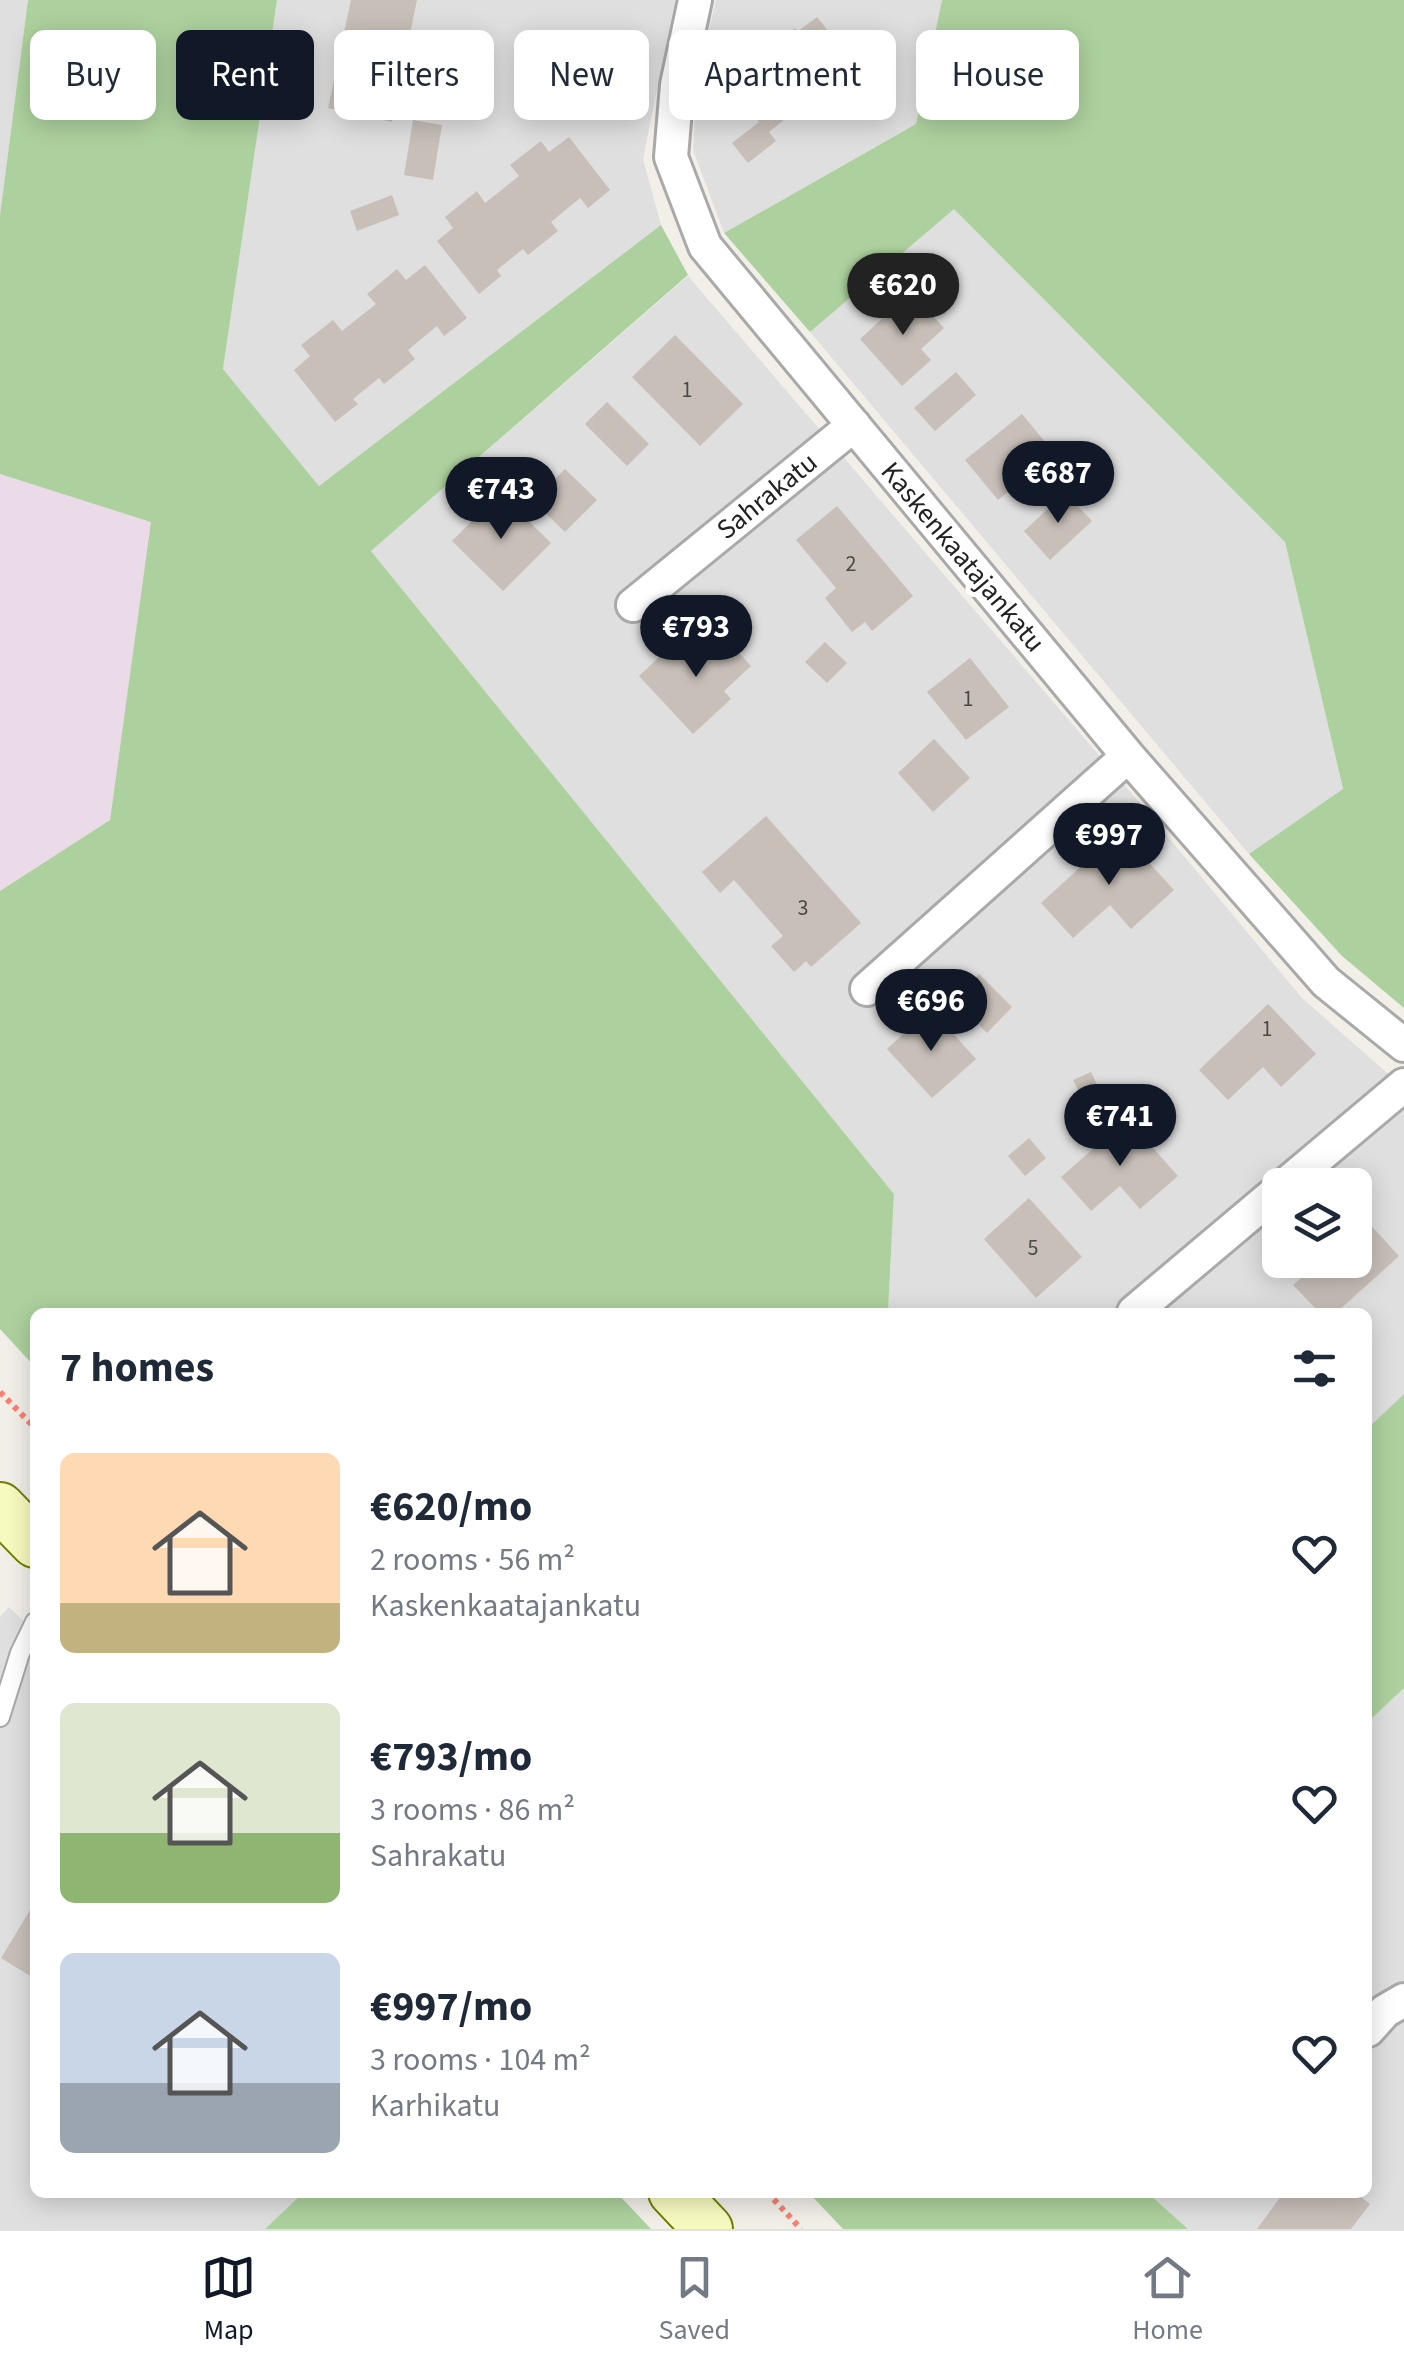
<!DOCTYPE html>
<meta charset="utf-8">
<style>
:root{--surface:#fff;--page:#f2f2f3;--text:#1f2937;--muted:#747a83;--line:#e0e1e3;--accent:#111827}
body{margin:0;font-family:"Source Sans 3",sans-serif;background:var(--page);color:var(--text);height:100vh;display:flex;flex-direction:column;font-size:38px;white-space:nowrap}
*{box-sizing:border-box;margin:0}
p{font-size:32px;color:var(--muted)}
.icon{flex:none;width:55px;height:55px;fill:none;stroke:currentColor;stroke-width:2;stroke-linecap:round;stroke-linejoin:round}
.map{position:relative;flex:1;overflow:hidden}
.sheet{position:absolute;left:30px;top:1308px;width:1342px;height:890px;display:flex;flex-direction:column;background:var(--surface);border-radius:15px;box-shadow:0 5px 25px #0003}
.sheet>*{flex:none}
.top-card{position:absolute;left:30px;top:30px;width:1345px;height:90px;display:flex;gap:20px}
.buttons{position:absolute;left:1262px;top:1168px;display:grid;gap:20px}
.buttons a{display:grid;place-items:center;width:110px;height:110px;border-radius:15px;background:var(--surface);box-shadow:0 5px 25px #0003;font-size:50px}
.price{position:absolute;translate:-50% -85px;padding:0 22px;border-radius:35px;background:var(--accent);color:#fff;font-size:32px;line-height:65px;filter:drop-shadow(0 2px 5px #0008)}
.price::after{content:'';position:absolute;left:50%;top:60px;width:30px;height:22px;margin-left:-15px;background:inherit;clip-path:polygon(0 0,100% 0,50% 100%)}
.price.current{background:#222;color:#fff}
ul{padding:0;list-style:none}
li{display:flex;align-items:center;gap:30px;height:250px;padding:0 30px}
li span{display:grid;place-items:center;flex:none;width:280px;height:200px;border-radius:15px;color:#555}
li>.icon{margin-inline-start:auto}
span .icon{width:120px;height:120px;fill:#fffc;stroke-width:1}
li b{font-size:42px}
h2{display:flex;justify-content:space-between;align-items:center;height:120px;padding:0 30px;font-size:42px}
.chip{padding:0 35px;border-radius:15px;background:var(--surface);box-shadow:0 5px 25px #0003;font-size:35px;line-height:90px}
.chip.current{background:var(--accent);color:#fff}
.dock{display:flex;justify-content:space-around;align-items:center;height:140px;border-top:2px solid var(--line);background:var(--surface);font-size:28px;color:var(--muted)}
.dock a{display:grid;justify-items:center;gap:5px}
.dock .current{color:var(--accent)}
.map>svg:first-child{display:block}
</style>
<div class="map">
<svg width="1404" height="2229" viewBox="0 0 1404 2229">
<rect width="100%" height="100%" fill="#f2efe9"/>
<path fill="#e0dfdf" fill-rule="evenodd" d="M0 0H28L0 215Z
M277 0H675L643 159 661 225 319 486 223 369Z
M716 0H942L916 124 724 233 693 150 697 81Z
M954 208 1285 542 1343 790 1249 854 810 332Z
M688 276 1134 796 1302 998 1386 1072 1404 1080V1394L1368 1428V1312H888L894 1194 371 551ZM1280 1185H1355V1260H1280Z
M9 1607 35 1632V2192L304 2193 265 2229H0V1617Z
M1404 1688V2229H1188L1148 2193 1368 2192V1722Z"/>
<path fill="#ebdbe8" d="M0 474 152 521 110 820 0 891Z"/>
<path fill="#add19e" d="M28 0H277L223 369 319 486 661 225 688 275 371 551 894 1194 888 1312H35V1367L0 1329V891L110 820 151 522 0 474V215Z
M942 0H1404V1008L1342 956 1249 854 1343 789 1285 542 954 209 810 332 724 233 916 124Z
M1404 1394V1688L1368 1722V1428Z
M304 2192 617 2193 651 2229H265Z
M809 2193H1148L1188 2229H843Z"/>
<path fill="#c7bfb8" d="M351 0H417L392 122 328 108Z
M817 17 854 63 769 132 776 141 748 163 732 143 759 122 732 88 763 64 758 58 795 28 797 32Z
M413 120 442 125 433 180 404 175Z
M569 137 610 190 588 208 580 198 551 222 558 231 528 255 523 249 497 270 501 276 479 294 437 241 453 228 445 217 477 191 485 203 519 176 510 165 541 141 549 152Z
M392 195 399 215 357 231 350 211Z
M425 265 467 318 444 336 437 326 408 350 415 359 384 384 379 378 353 399 358 404 335 422 294 370 310 356 301 345 333 320 342 331 376 304 367 294 397 269 406 280Z
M911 292 944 328 921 349 931 360 902 386 860 339Z
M675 335 743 404 700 446 632 377Z
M956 372 976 395 935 431 914 408Z
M607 402 649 444 627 466 585 424Z
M1022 414 1055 454 998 500 965 460Z
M565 469 597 500 565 532 533 501Z
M500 493 551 543 503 591 452 541Z
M1065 493 1092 521 1050 560 1024 531Z
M837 506 913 596 872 631 865 622 852 632 825 598 836 588 796 540Z
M721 633 751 666 724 691 731 699 693 734 639 676 677 640 693 659Z
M825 642 847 663 827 683 805 662Z
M970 658 1009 707 966 740 927 692Z
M934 739 970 778 933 812 898 773Z
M766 816 861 923 811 967 806 961 794 972 771 946 783 936 734 880 720 893 702 872Z
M1120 831 1174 890 1131 929 1110 905 1073 938 1041 903Z
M979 974 1012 1007 987 1033 954 1000Z
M1268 1004 1316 1054 1281 1087 1263 1067 1228 1100 1199 1070Z
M931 1009 976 1059 932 1098 887 1049Z
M1091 1072 1101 1093 1084 1102 1073 1080Z
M1127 1119 1178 1176 1140 1209 1120 1186 1091 1211 1061 1177Z
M1029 1138 1046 1158 1025 1176 1008 1156Z
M1029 1198 1082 1257 1036 1298 984 1239Z
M1355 1208 1399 1256 1337 1312H1319L1293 1285 1321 1260H1355Z
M35 1902V1979L1 1958Z
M1284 2192H1355L1370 2204 1351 2229H1257Z"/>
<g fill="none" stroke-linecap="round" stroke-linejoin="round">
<g stroke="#a9a9a9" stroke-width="22">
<path id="service" d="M0 1717 20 1653 35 1622"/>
</g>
<g stroke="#a9a9a9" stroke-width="38">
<path id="minor" d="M695 0 677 85 671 157 705 246 1128 756 1326 982 1404 1045
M633 605 854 425
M867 989 1128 756
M1285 1185 1404 1085
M1134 1312 1280 1189
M1368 2030 1385 2011 1404 2000"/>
</g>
<g stroke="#707d05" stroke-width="52">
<path id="secondary" d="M0 1507 35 1543
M673 2192 708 2229"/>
</g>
<path stroke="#fa8072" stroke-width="6" stroke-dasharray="5 5" stroke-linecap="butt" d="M0 1392 35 1428
M767 2192 801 2229"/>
<use href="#service" stroke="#fff" stroke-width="18"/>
<use href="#minor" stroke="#fff" stroke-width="32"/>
<use href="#secondary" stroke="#f7fabf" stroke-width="48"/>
</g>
<g text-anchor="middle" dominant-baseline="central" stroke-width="10" stroke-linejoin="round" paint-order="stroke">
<g font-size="22" fill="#4b4948">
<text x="687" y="390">1</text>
<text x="851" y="564">2</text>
<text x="968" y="699">1</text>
<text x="803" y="908">3</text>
<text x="1267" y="1029">1</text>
<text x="1033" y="1248">5</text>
</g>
<g font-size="28" fill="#222" stroke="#fff">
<text transform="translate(767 496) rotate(-39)">Sahrakatu</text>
<text transform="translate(963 557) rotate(50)">Kaskenkaatajankatu</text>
</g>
</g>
</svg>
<div class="buttons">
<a><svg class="icon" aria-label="layers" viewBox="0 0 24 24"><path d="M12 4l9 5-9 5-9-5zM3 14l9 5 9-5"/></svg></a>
</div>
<b class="price current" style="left:903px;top:338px">€620</b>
<b class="price" style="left:1058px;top:526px">€687</b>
<b class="price" style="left:501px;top:542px">€743</b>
<b class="price" style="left:696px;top:680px">€793</b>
<b class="price" style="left:1109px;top:888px">€997</b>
<b class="price" style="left:931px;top:1054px">€696</b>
<b class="price" style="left:1120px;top:1169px">€741</b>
<div class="top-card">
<a class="chip">Buy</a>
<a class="chip current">Rent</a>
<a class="chip">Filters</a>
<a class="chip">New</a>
<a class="chip">Apartment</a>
<a class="chip">House</a>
</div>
<section class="sheet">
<h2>7 homes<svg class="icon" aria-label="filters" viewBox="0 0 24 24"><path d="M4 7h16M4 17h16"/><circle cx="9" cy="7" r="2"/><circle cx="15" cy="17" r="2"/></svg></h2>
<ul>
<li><span style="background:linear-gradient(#ffd9b3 75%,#c2b280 0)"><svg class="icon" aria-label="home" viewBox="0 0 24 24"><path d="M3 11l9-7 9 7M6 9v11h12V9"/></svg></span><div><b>€620/mo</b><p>2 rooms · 56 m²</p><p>Kaskenkaatajankatu</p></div><svg class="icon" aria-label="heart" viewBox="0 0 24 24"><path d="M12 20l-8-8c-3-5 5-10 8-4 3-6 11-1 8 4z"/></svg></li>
<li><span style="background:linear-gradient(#dfe7d0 65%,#8fb573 0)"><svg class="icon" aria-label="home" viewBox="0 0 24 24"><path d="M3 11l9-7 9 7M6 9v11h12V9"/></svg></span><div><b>€793/mo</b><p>3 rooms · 86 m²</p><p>Sahrakatu</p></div><svg class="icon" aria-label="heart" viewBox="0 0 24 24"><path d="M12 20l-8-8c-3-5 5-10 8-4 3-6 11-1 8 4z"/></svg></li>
<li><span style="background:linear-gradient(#c9d6e8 65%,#9aa5b1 0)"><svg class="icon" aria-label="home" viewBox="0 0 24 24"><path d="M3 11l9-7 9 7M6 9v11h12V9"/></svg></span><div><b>€997/mo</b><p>3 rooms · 104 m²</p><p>Karhikatu</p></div><svg class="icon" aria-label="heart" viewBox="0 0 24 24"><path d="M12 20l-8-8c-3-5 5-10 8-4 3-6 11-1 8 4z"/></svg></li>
</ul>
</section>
</div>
<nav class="dock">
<a class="current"><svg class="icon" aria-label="map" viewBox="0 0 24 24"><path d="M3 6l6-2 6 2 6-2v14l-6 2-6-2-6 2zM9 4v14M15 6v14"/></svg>Map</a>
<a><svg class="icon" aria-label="saved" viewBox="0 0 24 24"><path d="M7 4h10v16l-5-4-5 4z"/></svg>Saved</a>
<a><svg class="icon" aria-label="home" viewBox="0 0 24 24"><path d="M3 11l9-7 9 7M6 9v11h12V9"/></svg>Home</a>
</nav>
